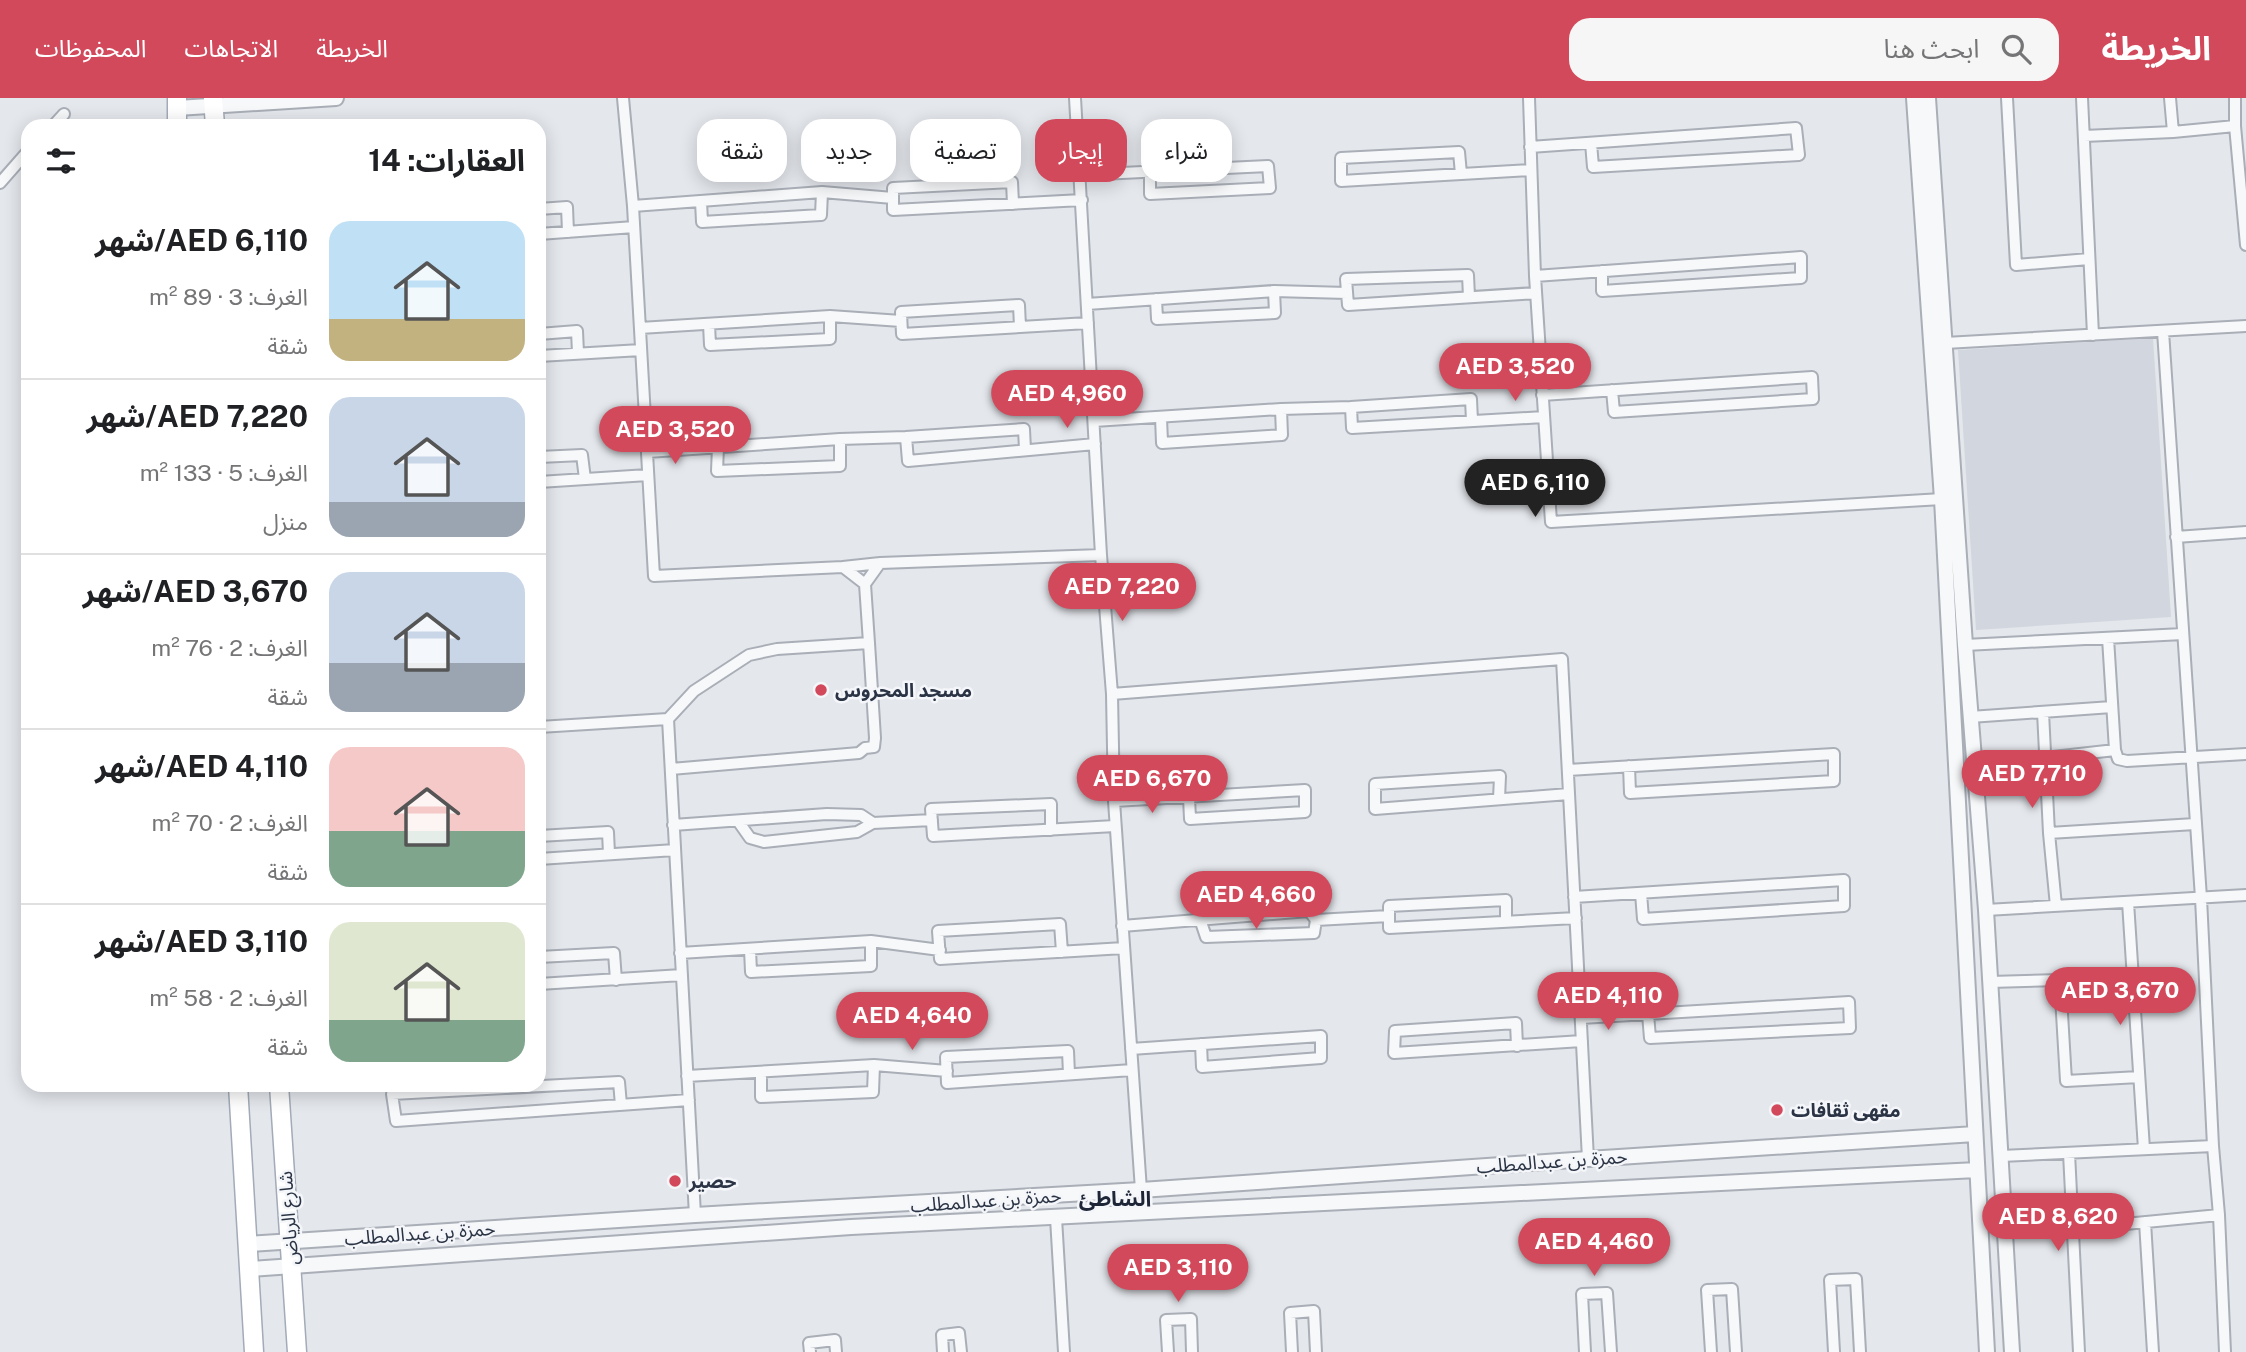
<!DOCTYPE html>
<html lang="ar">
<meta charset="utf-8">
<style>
:root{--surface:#fff;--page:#f6f6f6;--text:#202124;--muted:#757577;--line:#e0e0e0;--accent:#d1495b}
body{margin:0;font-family:"Public Sans","Noto Sans Arabic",sans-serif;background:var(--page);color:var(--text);direction:rtl;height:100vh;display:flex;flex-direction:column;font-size:26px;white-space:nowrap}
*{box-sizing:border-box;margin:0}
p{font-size:23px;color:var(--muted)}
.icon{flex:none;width:38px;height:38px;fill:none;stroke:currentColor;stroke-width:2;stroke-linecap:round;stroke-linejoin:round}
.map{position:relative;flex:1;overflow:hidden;direction:ltr}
.side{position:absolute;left:21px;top:21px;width:525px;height:973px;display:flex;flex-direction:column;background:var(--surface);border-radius:21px;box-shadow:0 4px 18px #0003;direction:rtl}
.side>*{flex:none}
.hud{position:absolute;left:567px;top:21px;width:665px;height:63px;direction:rtl;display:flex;gap:14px}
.price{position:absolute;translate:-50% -60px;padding:0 16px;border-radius:24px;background:var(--accent);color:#fff;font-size:23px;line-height:46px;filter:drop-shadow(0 2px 4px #0008)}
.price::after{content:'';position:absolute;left:50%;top:42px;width:21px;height:16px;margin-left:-10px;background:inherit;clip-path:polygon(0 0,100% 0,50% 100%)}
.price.current{background:#222;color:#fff}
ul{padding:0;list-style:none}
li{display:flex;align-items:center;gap:21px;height:175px;padding:0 21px}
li+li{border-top:2px solid var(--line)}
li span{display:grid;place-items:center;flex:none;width:196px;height:140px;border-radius:21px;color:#555}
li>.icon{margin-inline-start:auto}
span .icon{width:84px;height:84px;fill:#fffc;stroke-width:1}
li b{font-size:30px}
h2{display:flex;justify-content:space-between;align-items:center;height:84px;padding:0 21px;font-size:30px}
.chip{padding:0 24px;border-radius:21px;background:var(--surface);box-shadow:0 4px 18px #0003;font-size:24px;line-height:63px}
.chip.current{background:var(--accent);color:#fff}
header{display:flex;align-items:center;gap:42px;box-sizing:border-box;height:98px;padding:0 35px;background:var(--accent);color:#fff}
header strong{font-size:33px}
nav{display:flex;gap:38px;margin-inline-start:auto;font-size:24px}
.search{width:490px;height:63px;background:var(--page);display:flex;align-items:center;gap:18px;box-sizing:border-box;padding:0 24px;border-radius:21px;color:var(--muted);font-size:26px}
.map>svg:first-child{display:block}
</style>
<header>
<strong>الخريطة</strong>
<div class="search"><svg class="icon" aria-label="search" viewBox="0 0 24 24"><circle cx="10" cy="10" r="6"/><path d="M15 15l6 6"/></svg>ابحث هنا</div>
<nav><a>الخريطة</a><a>الاتجاهات</a><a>المحفوظات</a></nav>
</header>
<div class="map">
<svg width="2246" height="1254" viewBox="0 0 2246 1254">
<rect width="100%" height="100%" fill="#e4e7ec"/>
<path fill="#d2d6de" d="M2153 240 2171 519 1976 532 1958 252Z"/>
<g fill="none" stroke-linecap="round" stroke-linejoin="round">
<g stroke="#a9aeb7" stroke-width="14">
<path id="minor" d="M623 0 633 108 654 478 843 469 880 465 1101 457 1075 0
M1529 0 1535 178 1551 424 1942 401
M2007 0 2016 167 2089 161
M2082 0 2093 237
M2170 0 2173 34
M2235 0V28L2246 147
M53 28 64 16
M2084 38 2173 34 2235 28
M1530 49 1796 30 1799 57 1593 69 1591 45
M1461 76 1459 54 1341 60V83L1531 72
M1080 77 1268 68 1270 90 1150 96V74
M0 85 28 53
M822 94 893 100
M1013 106 1012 84 893 90V112L1082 102
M633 108 822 94 821 117 702 124 701 103
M539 111 567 109 568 134
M539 136 634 129
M1535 178 1801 159V180L1602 193V173
M1274 193 1347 195
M1469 199 1468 177 1346 181 1348 207 1536 195
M1087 206 1274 193 1275 215 1157 221 1156 201
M830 218 901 223
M1020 229 1019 207 901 214 902 236 1088 225
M640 230 830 218V241L710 247 709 226
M2163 233 2201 800 2213 1048 2219 1117 2225 1254
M539 236 577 233 578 255
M1945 245 2246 228
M539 258 641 252
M1542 297 1812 279 1813 301 1614 314 1612 292
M1281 311 1351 309
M1094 323 1281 311 1282 337 1162 345 1161 319
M1472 323 1471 301 1351 309 1352 330 1544 319
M840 341 906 339
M1025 352 1024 331 906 339 908 363 1095 346
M647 354 840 341V368L717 373 718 349
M539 359 582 357 585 381
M539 384 648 377
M2176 439 2246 434
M1101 457 1112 596
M865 486 880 465
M2108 540 2115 652 2118 661 2127 663 2246 656
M1965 547 2183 536
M2043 614 2049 735 2056 808
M1970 619 2112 609
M668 621 694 593 749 557 777 551 869 545 865 486 843 469
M539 629 668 621 695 1117
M2044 660 2115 652
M671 671 859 655 865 650 874 649 875 640 869 545
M1568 672 1834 656V683L1630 695 1629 668
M1499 701 1500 678 1375 686V711L1569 696
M1114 703 1305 692V714L1190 721 1189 699
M738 723 750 740 764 744 857 734 873 725
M673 727 827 716 861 717 873 725 932 722
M1051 732V706L931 711 933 738 1115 728
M2049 735 2195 726
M539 738 608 734 609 756
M539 761 675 752
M1574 799 1844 782V808L1643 821 1641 795
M2128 804 2144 1051
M1986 812 2246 797
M1316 822 1389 818
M1506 824V802L1389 808V830L1576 820
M1122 828 1309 813 1316 822 1314 835 1206 839 1200 821
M871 843 940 852
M1062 854 1060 826 938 833 940 861 1124 850
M680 855 871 843V868L751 874 750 851
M539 859 614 855 616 882
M2060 882 2066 983 2139 979
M1990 884 2060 882 2132 884
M539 886 682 877
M1581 920 1849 904 1850 930 1650 940 1648 916
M1517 948 1516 925 1395 933 1394 955 1582 943
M1131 951 1321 938V960L1202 969 1201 946
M874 967 947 973
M1069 976 1068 953 946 959 947 985 1132 972
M687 978 874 967 873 994 761 999V974
M621 1007 619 984 392 996 396 1023 689 1002
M2069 1055 2079 1254
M2001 1058 2213 1048
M1141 1092 1114 703 1112 596 1562 561 1588 1061
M1056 1120 1064 1254
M2145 1124 2153 1254
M2073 1131 2219 1117
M810 1254 809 1245 835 1242 836 1254
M943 1254 942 1237 959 1235 961 1254
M1168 1254 1166 1222 1191 1221 1192 1254
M1292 1254 1290 1215 1314 1213 1316 1254
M1585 1254 1582 1196 1607 1195 1611 1254
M1711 1254 1707 1192 1732 1191 1736 1254
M1834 1254 1830 1182 1856 1181 1860 1254"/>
</g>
<g stroke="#a9aeb7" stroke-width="18">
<path id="tertiary" d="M1914 0 1942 401 1987 1254
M1928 0 1965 547 1986 812 2012 1254
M177 10 336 0
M248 1146 695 1117 1141 1092 1588 1061 1975 1036
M249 1171 851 1129 1977 1072"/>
</g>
<g stroke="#a3abb8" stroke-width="21">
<path id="primary" d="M213 0 215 28
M177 28V0
M238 987 254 1254
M279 987 297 1254"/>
</g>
<use href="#minor" stroke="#f7f8fa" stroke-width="10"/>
<use href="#tertiary" stroke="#f7f8fa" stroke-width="14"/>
<use href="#primary" stroke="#fff" stroke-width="18"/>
</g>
<g fill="#d1495b" stroke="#f4f6f9" stroke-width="2.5">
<circle cx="821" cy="592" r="7"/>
<circle cx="1777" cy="1012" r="7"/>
<circle cx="675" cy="1083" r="7"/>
</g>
<g text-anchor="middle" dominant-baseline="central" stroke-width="5" stroke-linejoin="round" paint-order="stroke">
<g font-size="19" font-weight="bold" fill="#2b3445" stroke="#f4f6f9" text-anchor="start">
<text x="835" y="592">مسجد المحروس</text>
<text x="1791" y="1012">مقهى ثقافات</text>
<text x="689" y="1083">حصير</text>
</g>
<g font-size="19" fill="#2b3445" stroke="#f4f6f9">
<text transform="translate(1552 1063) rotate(-4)">حمزة بن عبدالمطلب</text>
<text transform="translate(986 1102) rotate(-4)">حمزة بن عبدالمطلب</text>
<text transform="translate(288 1120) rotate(-94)">شارع الرياض</text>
<text transform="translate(420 1135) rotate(-4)">حمزة بن عبدالمطلب</text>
</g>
<g font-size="21" font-weight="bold" fill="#1d2536" stroke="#f4f6f9">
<text x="1115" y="1100">الشاطئ</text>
</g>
</g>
</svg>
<b class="price" style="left:1515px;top:305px">AED 3,520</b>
<b class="price" style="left:1067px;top:332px">AED 4,960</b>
<b class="price" style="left:675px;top:368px">AED 3,520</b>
<b class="price current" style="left:1535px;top:421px">AED 6,110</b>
<b class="price" style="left:1122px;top:525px">AED 7,220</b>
<b class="price" style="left:2032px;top:712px">AED 7,710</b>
<b class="price" style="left:1152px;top:717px">AED 6,670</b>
<b class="price" style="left:1256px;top:833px">AED 4,660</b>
<b class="price" style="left:2120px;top:929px">AED 3,670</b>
<b class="price" style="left:1608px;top:934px">AED 4,110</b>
<b class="price" style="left:912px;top:954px">AED 4,640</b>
<b class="price" style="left:2058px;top:1155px">AED 8,620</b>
<b class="price" style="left:1594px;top:1180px">AED 4,460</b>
<b class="price" style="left:1178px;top:1206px">AED 3,110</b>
<div class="hud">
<a class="chip">شراء</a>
<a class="chip current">إيجار</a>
<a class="chip">تصفية</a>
<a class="chip">جديد</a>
<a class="chip">شقة</a>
</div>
<section class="side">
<h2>العقارات: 14<svg class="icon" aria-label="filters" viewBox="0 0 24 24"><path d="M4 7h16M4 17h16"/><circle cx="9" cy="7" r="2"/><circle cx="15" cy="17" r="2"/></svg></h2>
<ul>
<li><span style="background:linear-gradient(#bfe0f5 70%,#c2b280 0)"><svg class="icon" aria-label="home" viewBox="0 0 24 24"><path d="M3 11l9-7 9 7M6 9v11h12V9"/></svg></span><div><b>AED 6,110/شهر</b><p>الغرف: 3 · 89 m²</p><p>شقة</p></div></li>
<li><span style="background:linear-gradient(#c9d6e8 75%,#9aa5b1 0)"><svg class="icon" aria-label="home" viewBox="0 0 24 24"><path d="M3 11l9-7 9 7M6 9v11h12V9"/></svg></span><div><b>AED 7,220/شهر</b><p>الغرف: 5 · 133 m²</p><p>منزل</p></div></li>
<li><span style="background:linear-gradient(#c9d6e8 65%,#9aa5b1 0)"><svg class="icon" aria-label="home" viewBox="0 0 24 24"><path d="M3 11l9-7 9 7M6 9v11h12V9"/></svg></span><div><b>AED 3,670/شهر</b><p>الغرف: 2 · 76 m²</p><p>شقة</p></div></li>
<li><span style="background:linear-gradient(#f6c9c9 60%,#7fa58c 0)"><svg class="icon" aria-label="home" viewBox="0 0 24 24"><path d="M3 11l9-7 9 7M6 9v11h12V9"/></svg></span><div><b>AED 4,110/شهر</b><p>الغرف: 2 · 70 m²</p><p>شقة</p></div></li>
<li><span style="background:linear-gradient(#dfe7d0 70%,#7fa58c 0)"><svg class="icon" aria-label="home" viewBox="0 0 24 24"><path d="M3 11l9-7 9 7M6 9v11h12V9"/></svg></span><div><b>AED 3,110/شهر</b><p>الغرف: 2 · 58 m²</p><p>شقة</p></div></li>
</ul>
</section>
</div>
